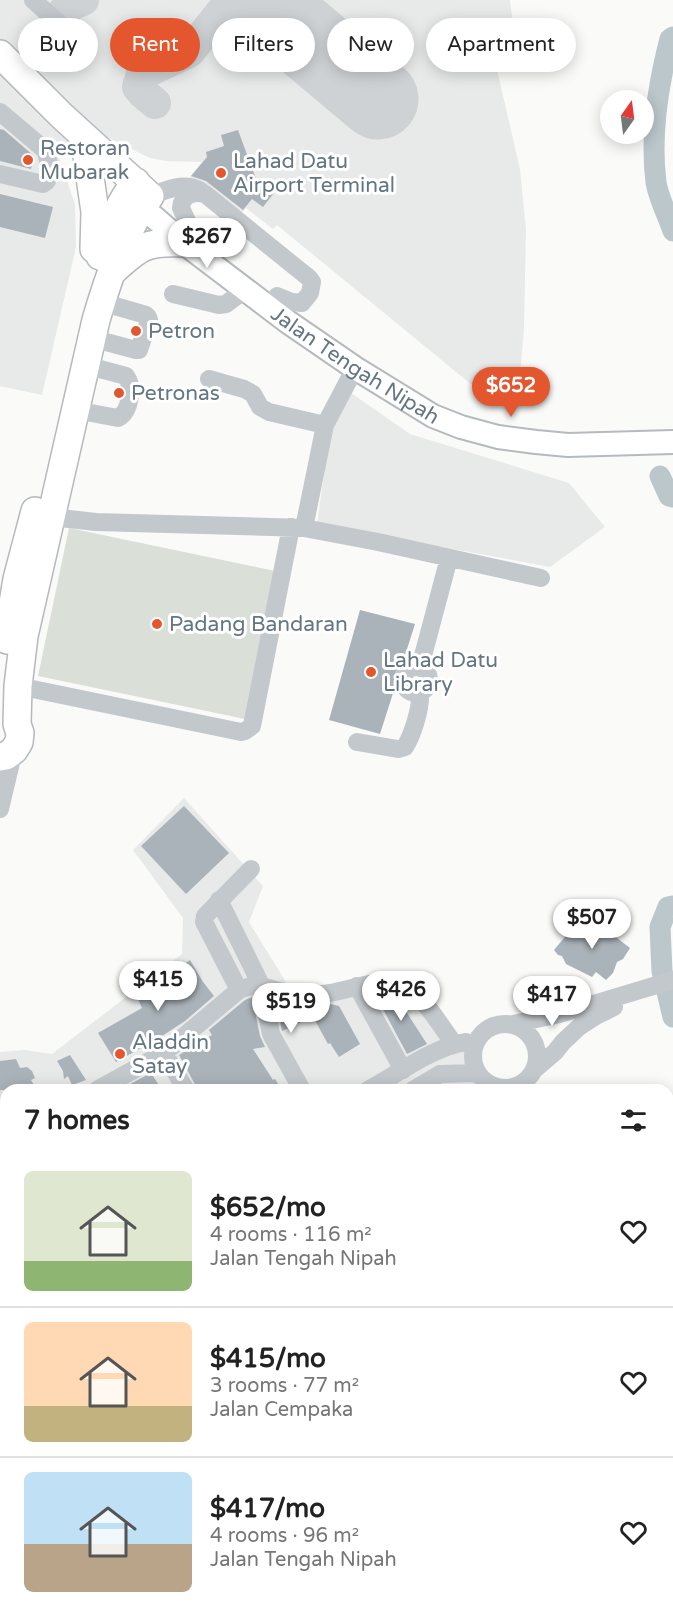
<!DOCTYPE html>
<meta charset="utf-8">
<style>
:root{--surface:#fff;--page:#f6f6f6;--text:#222;--muted:#767676;--line:#e0e0e0;--accent:#e4572e}
body{margin:0;font-family:"Varela Round",sans-serif;background:var(--page);color:var(--text);height:100vh;display:flex;flex-direction:column;font-size:22px;white-space:nowrap}
*{box-sizing:border-box;margin:0}
p{font-size:20px;color:var(--muted)}
.icon{flex:none;width:33px;height:33px;fill:none;stroke:currentColor;stroke-width:2;stroke-linecap:round;stroke-linejoin:round}
.map{position:relative;flex:1;overflow:hidden}
.panel{position:absolute;left:0px;top:1084px;width:674px;height:536px;display:flex;flex-direction:column;background:var(--surface);border-radius:18px 18px 0 0;box-shadow:0 3px 15px #0003}
.panel>*{flex:none}
.hud{position:absolute;left:18px;top:18px;width:638px;height:54px;display:flex;gap:12px}
.needle{width:39px;rotate:14deg}
.fabs{position:absolute;left:600px;top:90px;display:grid;gap:12px}
.fabs a{display:grid;place-items:center;width:54px;height:54px;border-radius:50%;background:var(--surface);box-shadow:0 3px 15px #0003;font-size:30px}
.price{position:absolute;translate:-50% -51px;padding:0 14px;border-radius:21px;background:#fff;color:#222;font-size:20px;line-height:39px;filter:drop-shadow(0 2px 3px #0008)}
.price::after{content:'';position:absolute;left:50%;top:36px;width:18px;height:14px;margin-left:-9px;background:inherit;clip-path:polygon(0 0,100% 0,50% 100%)}
.price.on{background:var(--accent);color:#fff}
ul{padding:0;list-style:none}
li{display:flex;align-items:center;gap:18px;height:150px;padding:0 24px}
li+li{border-top:2px solid var(--line)}
li span{display:grid;place-items:center;flex:none;width:168px;height:120px;border-radius:9px;color:#555}
li>.icon{margin-inline-start:auto}
span .icon{width:72px;height:72px;fill:#fffc;stroke-width:1}
li b{font-size:26px}
h2{display:flex;justify-content:space-between;align-items:center;height:72px;padding:0 24px;font-size:26px}
.tag{padding:0 21px;border-radius:27px;background:var(--surface);box-shadow:0 3px 15px #0003;font-size:21px;line-height:54px}
.tag.on{background:var(--accent);color:#fff}
.map>svg:first-child{display:block}
</style>
<div class="map">
<svg width="673" height="1619" viewBox="0 0 673 1619">
<rect width="100%" height="100%" fill="#fafaf8"/>
<path fill="#e8e9e9" d="M0 0H510L513 25 501 38 497 44V56L498 74 520 169 526 229 524 328 518 400 478 390 277 225 273 229 246 208 239 216 190 177 202 162 166 161 150 158 109 138 96 129 59 158 75 204 76 247 42 395 0 386Z
M351 393 410 434 569 483 605 527 550 567 317 524 331 426Z
M184 798 263 886 249 922 289 987 329 985 385 974 438 1011 466 1054 483 1090H6V1614H668V1378L673 1377V1619H0V1150L5 1147 0 1135V1052L24 1050 52 1054 182 954 183 918 133 850Z
M673 1194V1350L668 1351V1197Z"/>
<path fill="#dadfd7" d="M69 528 275 571 245 719 38 676Z"/>
<g fill="none" stroke-linecap="round" stroke-linejoin="round">
<path stroke="#bbc7cb" stroke-width="21" d="M673 37 670 39C658 85 650 135 656 182 658 197 668 216 673 231
M660 476 669 496 673 497
M673 906 668 907 660 927 662 971 673 1017"/>
<path stroke="#ced2d4" stroke-width="32" d="M69 33C49 17 68 6 83 0
M155 103 143 93 138 87 142 74 189 52 228 4 235 0"/>
<path stroke="#ced2d4" stroke-width="81" d="M260 0 378 99"/>
</g>
<path fill="#aab3b9" d="M0 129 4 130 34 156 31 169 0 161Z
M238 130 256 179 274 193 263 207 252 199 243 210 206 181 191 176 207 157 206 152 224 146 221 135Z
M0 194 53 207 45 238 0 227Z
M360 610 415 624 380 734 329 720Z
M184 806 229 853 186 894 141 846Z
M590 917 630 948 623 959 617 962 613 973 606 980 596 972 592 977 566 964 562 956 558 955 554 950 574 926 578 931Z
M190 960 203 982 214 996 185 1021 162 1036 116 1062 98 1033 142 1008 138 999Z
M382 993 399 994 407 1013 427 1044 407 1054 376 996Z
M252 997 260 1036 265 1047 253 1049 273 1080 275 1079 282 1090H198L179 1055 212 1035 209 1030 245 1000Z
M330 1004 339 1006 360 1044 339 1057 330 1043 328 1044 312 1015Z
M294 1008 301 1022 282 1031 279 1016Z
M70 1055 86 1080 72 1085 68 1076 64 1079 63 1071 57 1061Z
M16 1059 20 1068 27 1067 32 1071 35 1078 31 1080 37 1090H0V1061Z
M149 1074 153 1076 162 1090H119Z"/>
<g fill="none" stroke-linecap="round" stroke-linejoin="round">
<g stroke="#b5babe" stroke-width="26">
<g id="major">
<path id="s1" d="M142 207 184 243 288 322 355 368 433 416 461 427 498 437 536 442 568 445 673 442"/>
</g>
</g>
<g stroke="#b4b9bd" stroke-width="30">
<path id="highway" d="M0 54 62 116 150 196C123 234 109 276 96 320L24 636 18 686 17 724 20 733 19 742 14 750 6 756 0 757
M87 156 95 212 94 249
M100 256C110 229 117 204 136 182
M113 271C140 246 147 241 184 243
M7 640 17 579 35 511"/>
</g>
<path stroke="#c3c8cc" stroke-width="18" d="M33 0 63 27
M0 112 45 150C49 161 51 170 47 181L43 184 0 174
M150 196C168 190 183 181 201 191
M192 232 181 208C182 195 193 191 205 194L309 278 312 282 310 293 302 303 292 302 277 296
M173 294 219 305 226 304 246 289
M91 338 136 350H139L149 320 148 317 146 315 101 302
M209 379 244 389 253 394 260 407 269 412 325 425
M75 410 118 418C130 412 134 387 126 376L85 365
M51 517 96 522 304 528 378 542 541 578
M304 528 325 425 355 368
M403 680a13 13 0 1 1 26 0a13 13 0 1 1-26 0Z
M420 667 449 558
M18 686 241 732 245 731 252 726 291 527
M357 742 398 749 405 747C413 734 421 708 420 693
M0 809 14 750
M219 900 261 985 271 1034 302 1090
M357 986 403 1070
M239 990 204 922 205 916 251 869
M473 1056a32 32 0 1 1 64 0a32 32 0 1 1-64 0Z
M513 1024 560 1014 673 980
M164 1053 186 1090
M534 1070 555 1052 563 1042 579 1027 596 1016 614 1007
M97 1090 164 1053 239 990C264 980 260 988 283 992 294 994 308 995 319 994 344 994 382 974 405 984 420 992 443 1029 454 1044
M368 1090C396 1075 435 1046 466 1042
M413 1090 440 1074 477 1073
M0 1164 6 1160
M0 1251 6 1262
M668 1276 673 1272
M0 1304 6 1300
M0 1331 6 1327
M668 1343 673 1339
M668 1382 673 1381
M0 1404 6 1414
M668 1410 673 1409
M0 1431 6 1441
M668 1432 673 1431
M668 1476 673 1485
M0 1565 6 1574
M668 1576 673 1585
M31 1614 34 1619
M103 1614 106 1619
M124 1614 127 1619
M568 1614 571 1619
M169 1619 178 1614
M221 1619 230 1614"/>
<use href="#major" stroke="#fff" stroke-width="22"/>
<use href="#highway" stroke="#fff" stroke-width="27"/>
</g>
<g fill="#e4572e" stroke="#fff" stroke-width="2">
<circle cx="28" cy="160" r="6"/>
<circle cx="221" cy="173" r="6"/>
<circle cx="136" cy="331" r="6"/>
<circle cx="119" cy="393" r="6"/>
<circle cx="157" cy="624" r="6"/>
<circle cx="371" cy="672" r="6"/>
<circle cx="120" cy="1054" r="6"/>
</g>
<g text-anchor="middle" dominant-baseline="central" stroke-width="6" stroke-linejoin="round" paint-order="stroke">
<g font-size="21" fill="#657683" stroke="#fff" text-anchor="start">
<text x="40" y="148">Restoran<tspan x="40" dy="24">Mubarak</tspan></text>
<text x="233" y="161">Lahad Datu<tspan x="233" dy="24">Airport Terminal</tspan></text>
<text x="148" y="331">Petron</text>
<text x="131" y="393">Petronas</text>
<text x="169" y="624">Padang Bandaran</text>
<text x="383" y="660">Lahad Datu<tspan x="383" dy="24">Library</tspan></text>
<text x="132" y="1042">Aladdin<tspan x="132" dy="24">Satay</tspan></text>
</g>
<g font-size="21" fill="#657683" stroke="#fff">
<text stroke="none"><textPath href="#s1" startOffset="266">Jalan Tengah Nipah</textPath></text>
</g>
</g>
</svg>
<div class="fabs">
<a><svg class="needle" viewBox="-14 -14 28 28"><path d="M0-13l5 13h-10z" fill="#e53935"/><path d="M0 13l5-13h-10z" fill="#767676"/></svg></a>
</div>
<b class="price" style="left:207px;top:269px">$267</b>
<b class="price on" style="left:511px;top:418px">$652</b>
<b class="price" style="left:592px;top:950px">$507</b>
<b class="price" style="left:158px;top:1012px">$415</b>
<b class="price" style="left:401px;top:1022px">$426</b>
<b class="price" style="left:552px;top:1027px">$417</b>
<b class="price" style="left:291px;top:1034px">$519</b>
<div class="hud">
<a class="tag">Buy</a>
<a class="tag on">Rent</a>
<a class="tag">Filters</a>
<a class="tag">New</a>
<a class="tag">Apartment</a>
</div>
<section class="panel">
<h2>7 homes<svg class="icon" aria-label="filters" viewBox="0 0 24 24"><path d="M4 7h16M4 17h16"/><circle cx="9" cy="7" r="2"/><circle cx="15" cy="17" r="2"/></svg></h2>
<ul>
<li><span style="background:linear-gradient(#dfe7d0 75%,#8fb573 0)"><svg class="icon" aria-label="home" viewBox="0 0 24 24"><path d="M3 11l9-7 9 7M6 9v11h12V9"/></svg></span><div><b>$652/mo</b><p>4 rooms · 116 m²</p><p>Jalan Tengah Nipah</p></div><svg class="icon" aria-label="heart" viewBox="0 0 24 24"><path d="M12 20l-8-8c-3-5 5-10 8-4 3-6 11-1 8 4z"/></svg></li>
<li><span style="background:linear-gradient(#ffd9b3 70%,#c2b280 0)"><svg class="icon" aria-label="home" viewBox="0 0 24 24"><path d="M3 11l9-7 9 7M6 9v11h12V9"/></svg></span><div><b>$415/mo</b><p>3 rooms · 77 m²</p><p>Jalan Cempaka</p></div><svg class="icon" aria-label="heart" viewBox="0 0 24 24"><path d="M12 20l-8-8c-3-5 5-10 8-4 3-6 11-1 8 4z"/></svg></li>
<li><span style="background:linear-gradient(#bfe0f5 60%,#b9a48a 0)"><svg class="icon" aria-label="home" viewBox="0 0 24 24"><path d="M3 11l9-7 9 7M6 9v11h12V9"/></svg></span><div><b>$417/mo</b><p>4 rooms · 96 m²</p><p>Jalan Tengah Nipah</p></div><svg class="icon" aria-label="heart" viewBox="0 0 24 24"><path d="M12 20l-8-8c-3-5 5-10 8-4 3-6 11-1 8 4z"/></svg></li>
</ul>
</section>
</div>
